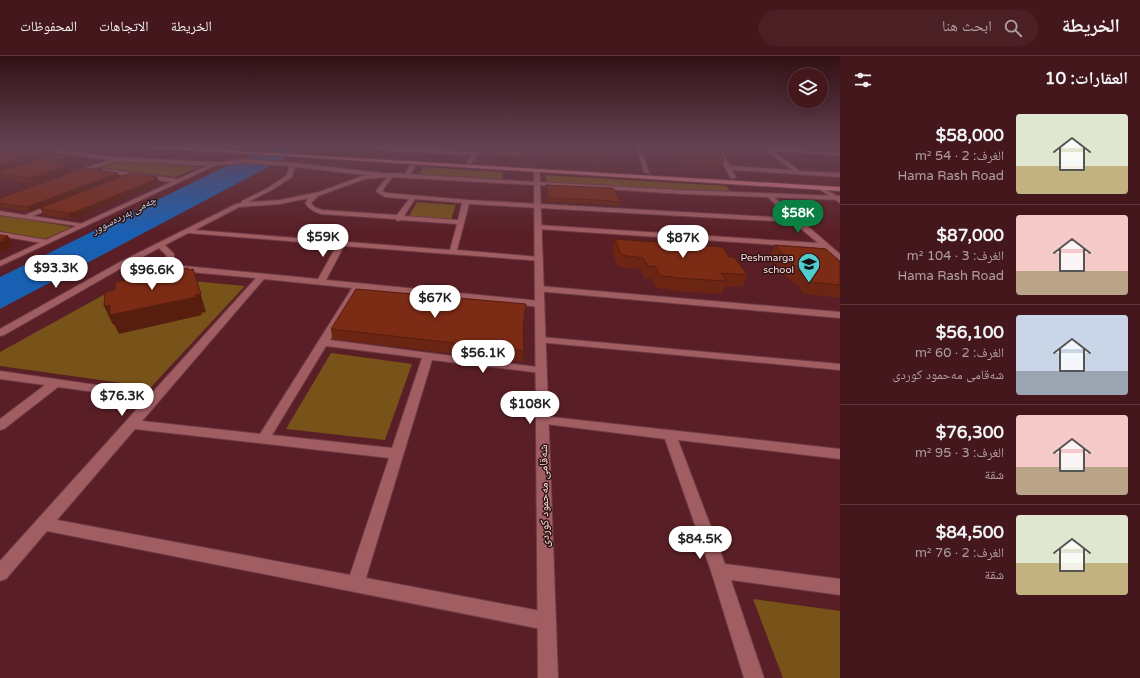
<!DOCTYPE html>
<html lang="ar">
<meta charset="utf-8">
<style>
:root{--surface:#44171c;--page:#4b2025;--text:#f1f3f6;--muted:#af9fa3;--line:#5c363b;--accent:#0b8043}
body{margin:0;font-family:"Varela Round","Noto Naskh Arabic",sans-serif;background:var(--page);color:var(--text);direction:rtl;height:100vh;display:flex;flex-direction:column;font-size:15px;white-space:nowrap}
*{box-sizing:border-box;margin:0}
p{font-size:13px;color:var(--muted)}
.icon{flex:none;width:22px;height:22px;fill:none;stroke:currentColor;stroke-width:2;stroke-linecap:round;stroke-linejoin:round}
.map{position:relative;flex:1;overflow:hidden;direction:ltr}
.details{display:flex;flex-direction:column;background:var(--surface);width:300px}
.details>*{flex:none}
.tools{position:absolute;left:788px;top:12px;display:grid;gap:8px}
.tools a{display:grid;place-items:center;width:40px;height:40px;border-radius:50%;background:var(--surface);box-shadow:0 4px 16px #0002,0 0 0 1px var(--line);font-size:20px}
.price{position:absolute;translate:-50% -34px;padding:0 9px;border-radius:14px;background:#fff;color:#222;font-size:13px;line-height:26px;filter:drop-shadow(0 1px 2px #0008)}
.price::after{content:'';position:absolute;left:50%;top:24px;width:12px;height:9px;margin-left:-6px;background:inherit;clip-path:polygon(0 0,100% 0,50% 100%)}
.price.on{background:var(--accent);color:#fff}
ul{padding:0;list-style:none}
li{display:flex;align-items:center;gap:12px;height:100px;padding:0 12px}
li+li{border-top:1px solid var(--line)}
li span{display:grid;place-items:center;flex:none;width:112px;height:80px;border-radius:4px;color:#555}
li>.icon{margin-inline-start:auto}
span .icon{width:48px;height:48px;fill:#fffc;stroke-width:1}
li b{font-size:17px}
h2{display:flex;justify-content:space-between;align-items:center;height:48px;padding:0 12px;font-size:17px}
header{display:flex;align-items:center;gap:24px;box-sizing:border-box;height:56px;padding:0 20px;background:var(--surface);border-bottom:1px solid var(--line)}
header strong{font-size:19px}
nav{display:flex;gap:22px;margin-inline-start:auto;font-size:14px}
.search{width:280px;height:36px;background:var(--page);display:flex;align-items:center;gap:10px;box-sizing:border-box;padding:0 14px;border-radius:22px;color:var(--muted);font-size:15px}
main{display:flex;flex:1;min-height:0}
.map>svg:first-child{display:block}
</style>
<header>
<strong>الخريطة</strong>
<div class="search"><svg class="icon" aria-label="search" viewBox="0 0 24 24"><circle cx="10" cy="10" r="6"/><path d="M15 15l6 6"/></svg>ابحث هنا</div>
<nav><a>الخريطة</a><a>الاتجاهات</a><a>المحفوظات</a></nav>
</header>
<main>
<section class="details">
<h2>العقارات: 10<svg class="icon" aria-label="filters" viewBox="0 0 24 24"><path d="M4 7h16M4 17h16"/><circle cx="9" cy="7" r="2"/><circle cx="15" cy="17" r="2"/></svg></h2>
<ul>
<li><span style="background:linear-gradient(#dfe7d0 65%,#c2b280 0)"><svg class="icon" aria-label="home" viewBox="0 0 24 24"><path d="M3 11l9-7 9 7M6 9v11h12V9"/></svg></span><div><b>$58,000</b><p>الغرف: 2 · 54 m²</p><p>Hama Rash Road</p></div></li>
<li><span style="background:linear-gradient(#f6c9c9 70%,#b9a48a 0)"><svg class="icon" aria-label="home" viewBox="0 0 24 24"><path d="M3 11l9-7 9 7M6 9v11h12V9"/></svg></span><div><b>$87,000</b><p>الغرف: 3 · 104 m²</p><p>Hama Rash Road</p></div></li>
<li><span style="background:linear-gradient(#c9d6e8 70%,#9aa5b1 0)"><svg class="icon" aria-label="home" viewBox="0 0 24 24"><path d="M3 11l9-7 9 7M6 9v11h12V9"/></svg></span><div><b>$56,100</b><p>الغرف: 2 · 60 m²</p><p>شەقامی مەحمود کوردی</p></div></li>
<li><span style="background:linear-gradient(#f6c9c9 65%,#b9a48a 0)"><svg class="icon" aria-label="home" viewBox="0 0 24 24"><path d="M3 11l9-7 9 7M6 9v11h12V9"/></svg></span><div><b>$76,300</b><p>الغرف: 3 · 95 m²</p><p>شقة</p></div></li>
<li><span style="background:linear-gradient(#dfe7d0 60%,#c2b280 0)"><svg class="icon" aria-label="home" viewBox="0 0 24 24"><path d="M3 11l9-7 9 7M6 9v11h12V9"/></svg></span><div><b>$84,500</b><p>الغرف: 2 · 76 m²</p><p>شقة</p></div></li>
</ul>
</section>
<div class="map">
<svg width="840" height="622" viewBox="0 0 840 622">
<rect width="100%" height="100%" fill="#5a1f26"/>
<path fill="#775319" d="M501 90 515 92 517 90 532 91 523 100 494 99Z
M118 105 200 111 175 121 99 111Z
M423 111 503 116 502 124 419 119Z
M545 119 726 130 731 136 547 127Z
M417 146 456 149 451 163 409 160Z
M0 159 72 171 45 183 0 175Z
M138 220 245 230 151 331 0 310V296Z
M331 297 412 308 385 384 286 373Z
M753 543 840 555V622H783Z"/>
<path fill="#1a60b2" d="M273 90H308L0 253V221L220 113Z"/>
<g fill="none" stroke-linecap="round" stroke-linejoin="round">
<path stroke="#723b41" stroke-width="5.5" stroke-dasharray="5.5 2.5" stroke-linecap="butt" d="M412 110 417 100"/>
<g stroke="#6e3b45" stroke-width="2">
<path id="pedestrian" d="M410 109 415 110 409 121H405L404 120Z"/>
</g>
<g stroke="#6e3b45" stroke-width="2">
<path id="minor" d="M8 90H23L115 101 215 106 218 108 215 110 115 105 75 119 73 118V116L109 104Z
M370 90 474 96 482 90H487L470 108 467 106 472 99 389 95Z
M636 90H640L649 117 644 116Z
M697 90H718L730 110 792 114 765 94V92L840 97V99L773 95 800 115 840 117V121L731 114 736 121 733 123 730 121 714 92Z
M289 106 295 111 292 121 272 134 248 146 280 144 319 136 362 120 391 117 394 119 382 135 387 137 468 144 789 162 766 139 769 137 840 198V204L824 192 538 173 534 171 538 169 818 187 793 166 469 148 457 194 539 201 543 203 542 205 344 190 326 224 540 245 545 248 540 251 361 233 330 284 545 312 547 314 545 316 541 317 432 304 366 522 546 556 552 559 555 565 552 571 546 574 47 475 6 523 0 525V505L146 343 58 331 4 373 0 374V363L45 329 0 323V315L152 337 256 222 125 210 4 279 0 280V273L120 206 236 148 241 147 242 145 268 132 287 119 289 111 286 108ZM387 121 376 135 377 136 385 141 409 143 397 159 322 154 314 151 311 147 318 140 365 123ZM309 142 305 147C309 153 314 156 321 158L395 163 398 165 401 164 457 168 450 194 195 174 239 151 280 148ZM415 143 462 147 458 164 404 160ZM188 177 337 189 318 223 174 209V198L165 189ZM159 192 166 199V208L133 206ZM264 223 352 232 260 378 142 365ZM326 290 422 302 392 392 272 379ZM135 373 389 402 350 519 57 464Z
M104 113 178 123 181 125 178 127 102 116V114Z
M821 130 840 142V147L819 133 818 132Z
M55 147 57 148V150L33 160 83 168 85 169V171L0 159V155L25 159Z
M0 176 47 184 51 186 47 188 0 180Z
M539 230 840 256V262L536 235 535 233Z
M541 281 840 308V314L537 286 536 284Z
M542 360 840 393V403L678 384 725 508 840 523V539L731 524 764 622H744L711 515 665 383 538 367 536 364 538 361Z"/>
</g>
<g stroke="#6e3b45" stroke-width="2">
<path id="tertiary" d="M245 103 287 106 381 117 384 119 381 121 287 110 245 107 216 109 0 210V205L213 107Z
M537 113 540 115V126L682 134 840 140V144L682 138 540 129 558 622H538L534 129 391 121 388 119 391 117 534 126V115Z"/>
</g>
<g stroke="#6e3b45" stroke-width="2">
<path id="trunk" d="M126 90H155L840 131V135Z"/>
</g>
<use href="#pedestrian" fill="#a05d62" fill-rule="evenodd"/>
<use href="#minor" fill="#a05d62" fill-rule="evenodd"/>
<use href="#tertiary" fill="#a05d62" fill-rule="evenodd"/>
<use href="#trunk" fill="#e07c84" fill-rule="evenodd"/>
</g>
<path fill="#6b2512" d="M0 90 54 93 56 98 26 107 76 105 65 108 70 109 73 115 33 128 0 123Z
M549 90H603L600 107 586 106V101L556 99 548 100Z
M679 90H703L724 104 722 110 680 106Z
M119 121 29 156 0 151V142Z
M157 121 159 126H158L159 128 77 162 71 163 44 159 43 158 40 152Z
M546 129 621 146 620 150 598 148 548 146 545 133Z
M615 183 729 201 748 219 742 231 725 230 722 238 671 235 670 233 656 232 652 223 644 222 640 213 618 211 612 195Z
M775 189 840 206V242L804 238 798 230 795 229 770 201Z
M523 271 524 295 523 306 332 283 331 273Z"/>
<path fill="#571e0f" d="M557 91 556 99 548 100 549 93Z
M54 93 56 98 0 115V109Z
M74 99 76 105 53 112 50 107Z
M70 109 73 115 33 128 30 122Z
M118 117 119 121 29 156 27 151Z
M157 121 159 126H158L159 128 77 162 71 163 69 157Z
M8 180 13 188 9 190 10 192 0 196V186L2 183Z
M193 213 206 256 201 257 202 259 119 278 114 268 113 269 104 250 110 249Z"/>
<path fill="#7c2b15" stroke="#571e0f" d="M0 90H35L54 93 0 109Z
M550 90H603L601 100 588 99V94L557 91 549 93Z
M681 90H703L721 97 724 104 682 100Z
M60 98 74 99 50 107 70 109 30 122 0 118V115Z
M85 112 118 117 27 151 0 147V142Z
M131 117 157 121 154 122 157 123 75 156 69 157 42 153 43 152H40Z
M546 129 613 132 621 146 599 144 549 142Z
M0 179 8 180 2 183 6 184 0 186Z
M615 183 723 191 729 201H734L748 219 721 217 727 225 675 222 674 221 660 220 656 211 648 210 643 202 621 199Z
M775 189 826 193 840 206V229L810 226 805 217H801Z
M188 212 189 214 193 213 201 238 195 239 196 241 110 259V249L104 250 105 236 115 234V226Z
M356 233 526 248 523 271 524 295 331 273Z"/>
<linearGradient id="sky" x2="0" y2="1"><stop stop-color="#321115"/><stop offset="0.51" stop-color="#654252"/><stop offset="1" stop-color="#654252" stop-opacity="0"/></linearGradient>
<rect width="840" height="177" fill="url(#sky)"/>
<defs>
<g id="school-pin" transform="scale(1.15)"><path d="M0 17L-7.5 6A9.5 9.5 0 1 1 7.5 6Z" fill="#52cdcd" stroke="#2f1416"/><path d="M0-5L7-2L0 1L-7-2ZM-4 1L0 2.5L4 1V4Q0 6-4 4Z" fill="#111"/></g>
</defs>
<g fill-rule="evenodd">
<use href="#school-pin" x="809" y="208"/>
</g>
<g text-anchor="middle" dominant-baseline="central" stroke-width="3" stroke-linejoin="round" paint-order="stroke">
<g font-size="10" fill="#fcdcdd" stroke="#2f1416" text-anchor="end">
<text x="794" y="202">Peshmarga<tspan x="794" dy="12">school</tspan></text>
</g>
<g font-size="11" font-style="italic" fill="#c3d3e9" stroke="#2f1416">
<text transform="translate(124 159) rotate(-27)">چەمی بەردەسوور</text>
</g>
<g font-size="12" fill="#fcdcdd" stroke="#2f1416">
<text transform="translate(544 440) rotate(-91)">شەقامی مەحمود کوردی</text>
</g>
</g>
</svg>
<div class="tools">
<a><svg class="icon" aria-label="layers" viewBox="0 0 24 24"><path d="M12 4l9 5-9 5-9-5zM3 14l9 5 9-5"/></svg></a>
</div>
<b class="price on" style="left:798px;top:178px">$58K</b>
<b class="price" style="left:323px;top:202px">$59K</b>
<b class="price" style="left:683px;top:203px">$87K</b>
<b class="price" style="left:56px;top:233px">$93.3K</b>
<b class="price" style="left:152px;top:235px">$96.6K</b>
<b class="price" style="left:435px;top:263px">$67K</b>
<b class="price" style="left:483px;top:318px">$56.1K</b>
<b class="price" style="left:122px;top:361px">$76.3K</b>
<b class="price" style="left:530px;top:369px">$108K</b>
<b class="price" style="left:700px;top:504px">$84.5K</b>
</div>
</main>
